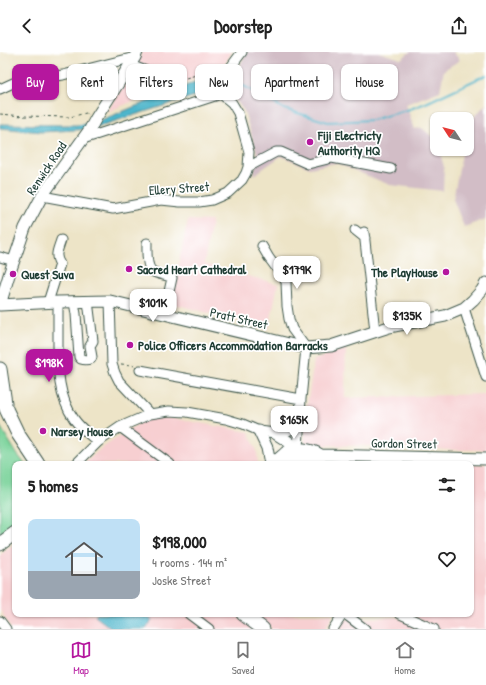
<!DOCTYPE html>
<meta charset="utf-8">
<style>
:root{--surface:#fff;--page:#f6f6f6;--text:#222;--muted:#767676;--line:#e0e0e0;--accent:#b5179e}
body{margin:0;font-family:"Patrick Hand",sans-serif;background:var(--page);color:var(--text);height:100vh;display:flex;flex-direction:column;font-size:15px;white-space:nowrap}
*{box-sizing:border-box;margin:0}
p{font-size:13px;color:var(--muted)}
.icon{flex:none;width:22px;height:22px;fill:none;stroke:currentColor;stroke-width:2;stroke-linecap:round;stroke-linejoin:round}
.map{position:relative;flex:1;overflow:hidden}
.drawer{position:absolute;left:12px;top:409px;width:462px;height:156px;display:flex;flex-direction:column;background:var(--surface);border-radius:8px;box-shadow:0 1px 3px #0004}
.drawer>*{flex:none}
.top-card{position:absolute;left:12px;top:12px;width:462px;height:36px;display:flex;gap:8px}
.needle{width:26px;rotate:306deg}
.fabs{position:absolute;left:430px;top:60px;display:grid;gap:8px}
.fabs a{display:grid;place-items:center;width:44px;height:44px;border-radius:8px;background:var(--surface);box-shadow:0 1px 3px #0004;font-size:20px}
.price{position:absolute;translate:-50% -34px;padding:0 9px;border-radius:8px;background:#fff;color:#222;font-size:13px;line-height:26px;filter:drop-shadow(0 1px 2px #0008)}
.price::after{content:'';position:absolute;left:50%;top:24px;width:12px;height:9px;margin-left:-6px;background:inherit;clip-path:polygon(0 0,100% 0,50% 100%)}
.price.current{background:var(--accent);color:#fff}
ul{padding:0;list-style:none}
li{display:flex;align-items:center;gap:12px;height:100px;padding:0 16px}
li span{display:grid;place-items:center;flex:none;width:112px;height:80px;border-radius:8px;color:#555}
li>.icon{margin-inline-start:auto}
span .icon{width:48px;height:48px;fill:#fffc;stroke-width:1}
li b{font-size:17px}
h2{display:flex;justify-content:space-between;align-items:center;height:48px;padding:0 16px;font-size:17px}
.tag{padding:0 14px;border-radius:8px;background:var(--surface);box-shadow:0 1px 3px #0004;font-size:14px;line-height:36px}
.tag.current{background:var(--accent);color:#fff}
header{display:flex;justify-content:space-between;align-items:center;height:52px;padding:0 16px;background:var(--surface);font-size:18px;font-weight:700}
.dock{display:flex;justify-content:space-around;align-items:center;height:56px;border-top:1px solid var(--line);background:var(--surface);font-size:11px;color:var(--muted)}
.dock a{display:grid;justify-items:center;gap:2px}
.dock .current{color:var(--accent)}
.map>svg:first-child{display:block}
</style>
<header><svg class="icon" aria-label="back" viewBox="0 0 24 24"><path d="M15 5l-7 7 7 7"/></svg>Doorstep<svg class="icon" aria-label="share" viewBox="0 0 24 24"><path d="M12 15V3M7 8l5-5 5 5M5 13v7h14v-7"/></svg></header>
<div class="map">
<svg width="486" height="577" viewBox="0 0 486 577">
<rect width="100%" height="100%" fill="#fff"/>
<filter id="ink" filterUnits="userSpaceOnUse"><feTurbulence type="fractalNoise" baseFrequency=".025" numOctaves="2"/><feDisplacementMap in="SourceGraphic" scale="8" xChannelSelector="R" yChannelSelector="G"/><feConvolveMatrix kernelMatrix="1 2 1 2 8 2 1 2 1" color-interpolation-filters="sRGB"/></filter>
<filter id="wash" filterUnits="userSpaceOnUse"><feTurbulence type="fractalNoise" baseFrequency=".012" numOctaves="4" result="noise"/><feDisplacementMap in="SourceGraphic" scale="16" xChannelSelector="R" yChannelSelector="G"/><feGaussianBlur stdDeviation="0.9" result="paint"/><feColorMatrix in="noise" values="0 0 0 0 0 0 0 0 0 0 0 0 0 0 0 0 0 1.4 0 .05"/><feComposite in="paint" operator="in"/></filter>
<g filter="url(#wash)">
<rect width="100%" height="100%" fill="#ede4c7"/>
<path fill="#f7cfd1" d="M142 0H232L221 18 193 27 175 36 141 46 107 60 139 7Z
M188 168 212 169 204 212 278 232 269 277 170 251Z
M346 296 345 346 486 342V398H449L377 394 305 393V367L314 308Z
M147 366H172L249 380 257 399 258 412H84L99 398Z
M442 412H486V577H439L406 562H471V412Z
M15 491V562H234L255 577H11L0 558V503Z
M253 562H332V566L325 577H272Z
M397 565 422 577H338L346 567Z"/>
<path fill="#d2bdc6" d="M247 0H378L401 7 410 0H453L460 8 444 18 440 39 406 52 414 77 422 76 437 89V97H439L444 115 443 139 390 133 336 111 310 116 281 104 254 123 257 101 244 59 231 42 238 17Z
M486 52V167L464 175 453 147 463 97H467V73Z"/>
<path fill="#78d299" stroke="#4c8866" d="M0 374 17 402 25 412H15V470L6 480 0 482Z"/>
<path fill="#4db5cb" stroke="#367980" d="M220 22V29L217 37 90 77 42 80 0 76V72L63 73H77L93 71 119 61 136 54 174 40 192 31Z
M97 562H143L152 568 146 577H112L95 564Z"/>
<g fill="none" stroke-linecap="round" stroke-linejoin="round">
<path stroke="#4db5cb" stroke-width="2" d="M227 31 244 34 284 57 328 70 372 68 410 57 426 51 486 23"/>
</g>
</g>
<g filter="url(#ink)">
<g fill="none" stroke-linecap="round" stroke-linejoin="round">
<g stroke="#3e564a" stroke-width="11">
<path id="minor" d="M130 13 173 29 178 28
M0 37 13 31 63 23 135 5
M221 42 224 33 227 20 242 0
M83 87 221 42
M248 115 276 100H281L308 112 332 106 391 117
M42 144 113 157 161 148 180 150H199L212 148 228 141 242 128 246 121 248 115 249 100 238 61 232 51 221 42
M355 178 365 186
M364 180 375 279
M147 191C147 198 146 214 152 219 156 222 165 223 170 225L172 226 164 262
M262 194 269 206 283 225 286 230 287 254 289 267 292 277 306 296 301 347 298 397
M0 205 14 209
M110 249 112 312 115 321 119 329 150 362
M48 250 60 212C54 203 58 198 61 188
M58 250C58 264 58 279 58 293 58 319 58 344 74 367 80 376 90 383 98 390
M74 250 76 262 79 305 81 307C84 308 87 308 91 307L92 305 90 294 93 289 88 249
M464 256 486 325
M140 318 301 347
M120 375 170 412
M76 412 98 390 120 375 150 362 169 359 187 360 226 367 243 372 259 379 275 381 288 379 294 376 299 369
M189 562 209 577
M345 562 365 577
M400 562 434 577
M0 569 6 577
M333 577 343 562"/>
</g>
<g stroke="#3e564a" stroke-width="13">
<path id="major" d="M137 0 135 5 96 66 90 77 42 144 25 176 9 223 0 253 58 250 110 249 306 296 331 294 389 275 445 264 464 256 473 248 482 238 486 231
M259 379 267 396 270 412
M275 381 289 390 298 397
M278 408C290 408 309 406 321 403L486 407
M276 409C279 406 283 403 286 400 297 394 311 397 321 403"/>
</g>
<g stroke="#3e564a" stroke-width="15">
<path id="highway" d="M0 317 5 351
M0 342 7 359 18 382 38 412
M0 492 15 481
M243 562 263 577"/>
</g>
<path stroke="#3e564a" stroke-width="1" stroke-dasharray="3 3" stroke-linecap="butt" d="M186 26 220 16
M0 62 23 64 70 65 86 61 89 63
M121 312 132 313 134 314"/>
<use href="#minor" stroke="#fff" stroke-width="9"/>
<use href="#major" stroke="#fff" stroke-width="11"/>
<use href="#highway" stroke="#fff" stroke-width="13"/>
</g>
</g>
<g fill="#b5179e" stroke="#fff" stroke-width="1.5">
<circle cx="310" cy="90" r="4"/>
<circle cx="129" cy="217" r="4"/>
<circle cx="446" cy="220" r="4"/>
<circle cx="13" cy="222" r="4"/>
<circle cx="130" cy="293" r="4"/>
<circle cx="43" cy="379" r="4"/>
</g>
<g text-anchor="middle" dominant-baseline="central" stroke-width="3.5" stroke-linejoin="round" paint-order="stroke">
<g font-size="13" font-weight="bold" fill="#1f3d34" stroke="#fff" text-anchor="start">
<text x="318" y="83">Fiji Electricty<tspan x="318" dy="15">Authority HQ</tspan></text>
<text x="137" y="217">Sacred Heart Cathedral</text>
<text x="438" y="220" text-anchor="end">The PlayHouse</text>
<text x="21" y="222">Quest Suva</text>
<text x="138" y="293">Police Officers Accommodation Barracks</text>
<text x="51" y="379">Narsey House</text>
</g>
<g font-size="13" fill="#1f3d34" stroke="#fff">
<text transform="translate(46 116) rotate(-56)">Renwick Road</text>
<text transform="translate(179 136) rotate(-4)">Ellery Street</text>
<text transform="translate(239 266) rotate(13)">Pratt Street</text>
<text transform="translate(404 391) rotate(1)">Gordon Street</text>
</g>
</g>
</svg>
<div class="fabs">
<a><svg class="needle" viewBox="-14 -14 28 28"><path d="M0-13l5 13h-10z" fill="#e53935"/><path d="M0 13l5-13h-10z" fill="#767676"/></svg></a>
</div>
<b class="price" style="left:297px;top:238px">$179K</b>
<b class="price" style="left:153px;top:271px">$101K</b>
<b class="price" style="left:407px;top:284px">$135K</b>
<b class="price current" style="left:49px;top:331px">$198K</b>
<b class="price" style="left:294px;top:388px">$165K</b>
<div class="top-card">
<a class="tag current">Buy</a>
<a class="tag">Rent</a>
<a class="tag">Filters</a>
<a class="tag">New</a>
<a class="tag">Apartment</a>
<a class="tag">House</a>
</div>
<section class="drawer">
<h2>5 homes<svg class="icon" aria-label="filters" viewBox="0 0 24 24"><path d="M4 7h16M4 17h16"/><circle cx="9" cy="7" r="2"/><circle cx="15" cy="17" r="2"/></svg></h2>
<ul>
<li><span style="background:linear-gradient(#bfe0f5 65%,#9aa5b1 0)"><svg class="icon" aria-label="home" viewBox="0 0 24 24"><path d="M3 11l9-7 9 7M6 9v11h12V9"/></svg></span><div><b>$198,000</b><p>4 rooms · 144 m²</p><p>Joske Street</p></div><svg class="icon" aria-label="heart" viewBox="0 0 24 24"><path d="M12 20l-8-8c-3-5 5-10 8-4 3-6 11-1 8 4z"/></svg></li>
</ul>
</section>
</div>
<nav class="dock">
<a class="current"><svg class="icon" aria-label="map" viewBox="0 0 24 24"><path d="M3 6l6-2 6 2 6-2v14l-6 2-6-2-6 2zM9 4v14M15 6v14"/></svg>Map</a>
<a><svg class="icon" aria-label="saved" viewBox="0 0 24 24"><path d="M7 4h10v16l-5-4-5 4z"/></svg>Saved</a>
<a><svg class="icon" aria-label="home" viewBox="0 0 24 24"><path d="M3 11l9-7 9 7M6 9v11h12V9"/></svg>Home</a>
</nav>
